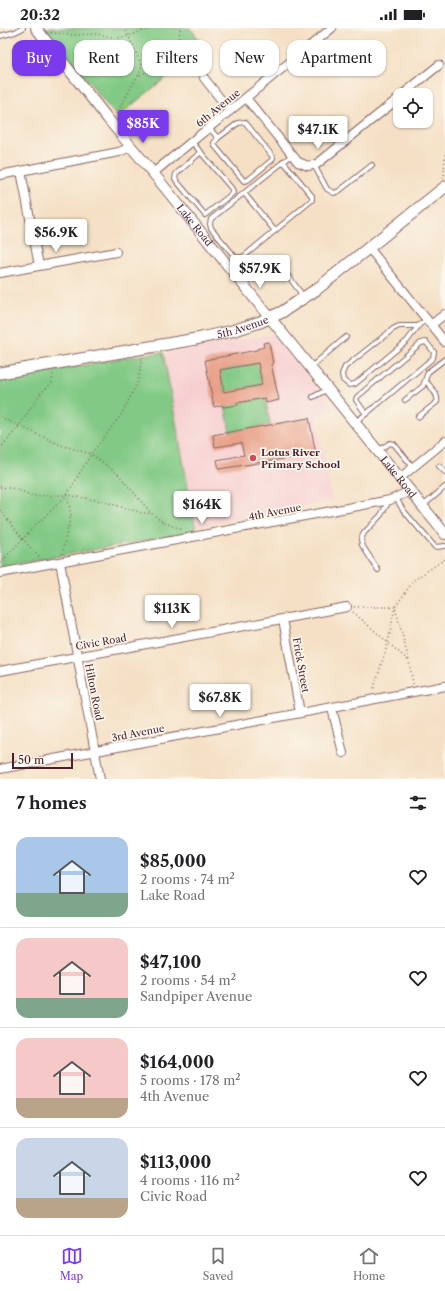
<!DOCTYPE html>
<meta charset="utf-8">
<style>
:root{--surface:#fff;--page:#f2f2f2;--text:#202124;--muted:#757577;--line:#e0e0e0;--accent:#7c3aed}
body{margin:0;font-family:"Libre Caslon Text",serif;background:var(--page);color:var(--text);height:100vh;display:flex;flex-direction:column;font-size:15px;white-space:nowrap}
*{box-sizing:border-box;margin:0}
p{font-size:13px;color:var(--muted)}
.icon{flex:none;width:22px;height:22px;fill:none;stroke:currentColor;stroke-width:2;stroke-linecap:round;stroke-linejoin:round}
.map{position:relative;height:751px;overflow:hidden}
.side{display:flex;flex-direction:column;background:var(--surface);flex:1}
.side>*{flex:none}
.hud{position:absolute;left:12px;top:12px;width:421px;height:36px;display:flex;gap:8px}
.controls{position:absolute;left:393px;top:60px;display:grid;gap:8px}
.controls a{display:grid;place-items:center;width:40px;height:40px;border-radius:8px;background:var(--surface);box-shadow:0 1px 3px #0004;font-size:20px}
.scale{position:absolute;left:12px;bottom:10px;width:61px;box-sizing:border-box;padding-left:4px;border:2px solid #4a1f2b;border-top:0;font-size:11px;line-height:14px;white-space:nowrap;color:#4a1f2b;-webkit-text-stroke:3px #fbf7ec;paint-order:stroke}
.price{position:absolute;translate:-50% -34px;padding:0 9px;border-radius:4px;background:#fff;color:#222;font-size:13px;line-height:26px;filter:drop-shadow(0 1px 2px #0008)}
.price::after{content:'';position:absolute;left:50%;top:24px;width:12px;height:9px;margin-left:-6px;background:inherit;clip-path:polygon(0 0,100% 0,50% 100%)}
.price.current{background:var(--accent);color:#fff}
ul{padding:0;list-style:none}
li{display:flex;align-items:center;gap:12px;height:100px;padding:0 16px}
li+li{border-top:1px solid var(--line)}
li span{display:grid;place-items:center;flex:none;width:112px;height:80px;border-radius:12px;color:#555}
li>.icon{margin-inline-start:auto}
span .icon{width:48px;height:48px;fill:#fffc;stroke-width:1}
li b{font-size:17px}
h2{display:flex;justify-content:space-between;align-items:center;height:48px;padding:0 16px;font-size:17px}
.tag{padding:0 14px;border-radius:12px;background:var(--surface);box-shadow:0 1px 3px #0004;font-size:14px;line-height:36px}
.tag.current{background:var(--accent);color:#fff}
.status{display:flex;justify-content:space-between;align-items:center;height:28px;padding:0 20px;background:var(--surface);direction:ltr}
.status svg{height:11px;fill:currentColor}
.dock{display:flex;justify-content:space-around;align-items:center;height:56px;border-top:1px solid var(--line);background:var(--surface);font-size:11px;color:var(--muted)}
.dock a{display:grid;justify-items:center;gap:2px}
.dock .current{color:var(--accent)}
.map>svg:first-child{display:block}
</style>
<div class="status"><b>20:32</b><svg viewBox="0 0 49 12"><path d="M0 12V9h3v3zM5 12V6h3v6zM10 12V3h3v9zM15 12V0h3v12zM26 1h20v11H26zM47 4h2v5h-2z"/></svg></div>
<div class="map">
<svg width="445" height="751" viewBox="0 0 445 751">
<rect width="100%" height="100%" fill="#fbf7ec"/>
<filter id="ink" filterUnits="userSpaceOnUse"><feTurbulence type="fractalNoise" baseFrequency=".025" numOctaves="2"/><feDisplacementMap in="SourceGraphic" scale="8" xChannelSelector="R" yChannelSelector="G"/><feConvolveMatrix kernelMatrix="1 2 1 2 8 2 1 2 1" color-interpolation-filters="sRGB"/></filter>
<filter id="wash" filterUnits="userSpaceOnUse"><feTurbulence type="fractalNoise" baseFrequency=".012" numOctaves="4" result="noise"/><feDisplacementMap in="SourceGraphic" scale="16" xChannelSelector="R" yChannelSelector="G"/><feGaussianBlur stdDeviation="0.9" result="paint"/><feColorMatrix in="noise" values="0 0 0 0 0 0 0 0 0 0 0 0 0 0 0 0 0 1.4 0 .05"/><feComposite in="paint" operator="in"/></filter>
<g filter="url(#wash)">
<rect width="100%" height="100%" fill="#f5e0c5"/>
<path fill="#f7cfd1" d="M273 306 335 382 316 387 332 473 195 499 163 326Z"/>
<path fill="#81c984" stroke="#667458" d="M46 0H190L205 18 117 89 48 4Z
M163 324 196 503 0 539V353L116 331Z
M258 335 262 357 224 364 220 342Z
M265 370 270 397 230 404 225 377 237 376V375Z"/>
<g id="blocks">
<path fill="#e89d85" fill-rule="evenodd" d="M269 314 273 336H271L279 372 266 375 265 370 237 375 238 377 223 379 222 377 214 379 205 332 257 322V321L264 319 263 315ZM258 335 262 357 224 364 220 342Z
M309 390 316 426 219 441 217 432 244 427 241 415 215 419 213 407Z"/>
</g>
</g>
<g filter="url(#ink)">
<use href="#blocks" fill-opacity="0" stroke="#866361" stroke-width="1"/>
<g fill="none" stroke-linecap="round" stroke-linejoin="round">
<g stroke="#866361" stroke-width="6">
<path id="service" d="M0 8 15 4 23 0
M209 100 218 110 238 95 245 94 273 129 272 132 248 152 244 153 215 118 214 115 218 110
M192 114 232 161 233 165 205 187 175 151 176 146 201 124
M283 133 312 168V172L243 229 236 230 211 200 210 196 211 191 292 127
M314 137 327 161 334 165 339 163 372 137
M244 165 275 203
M283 241 303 268
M418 298H399L393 301 345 339 342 346 343 352 349 357 355 356 407 313 420 296 427 292
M311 339 346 309
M313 369 328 361
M405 372 423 358 428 344 445 331
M418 389 437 374C439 366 430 359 426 353
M355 394 366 386 433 330 434 324 426 314 421 315 357 369 356 372 366 386
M378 423 390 415 394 416 413 439
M439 438 445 444
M396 470 403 482 435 519 445 518
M423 478 445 459
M378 542 362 517 361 511 364 505 381 487 389 473"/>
</g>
<g stroke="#866361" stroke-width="10">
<path id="minor" d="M204 50 230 83
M402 67 439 37
M246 70 298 134 308 138 317 136 400 69
M21 143 39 238
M153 145 332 0
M0 147 119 124 131 119
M369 220 445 314
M0 245 116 224
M431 297 445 286
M400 450 445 413
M60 534 100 751
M0 545 390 472 410 463
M283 591 300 685
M0 643 347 579
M332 680 343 725
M0 741 445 658"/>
</g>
<g stroke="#866361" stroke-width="12">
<g id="tertiary">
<path id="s1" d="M36 0 108 91 153 145 445 506"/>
</g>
</g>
<g stroke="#866361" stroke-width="13">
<g id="secondary">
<path id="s2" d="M0 345 196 311 232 303 260 294 282 284 317 261 445 159"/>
</g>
</g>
<path stroke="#866361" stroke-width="1.5" stroke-dasharray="1 3" stroke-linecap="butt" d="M51 5 72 7 97 6 117 10 128 8 151 0
M140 47 160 38 179 10 180 0
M116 86 141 42V36L125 0
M444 151 445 125
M0 389 61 417 91 426 118 446 151 485 163 494 183 502
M0 421 19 398 40 366 52 355 53 345
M0 459 16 461 33 468 67 467 102 473 142 485H151
M0 482 23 511 39 529
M62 526 71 487 67 467
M0 535 38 495 67 467 91 426 122 386 138 353 142 329
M354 579H395L388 615 373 663
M353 584 409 633
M413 656 409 633 395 579 414 552 445 531"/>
<use href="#service" stroke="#fff" stroke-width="4"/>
<use href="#minor" stroke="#fff" stroke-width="8"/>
<use href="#tertiary" stroke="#fff" stroke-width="10"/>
<use href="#secondary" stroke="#fff" stroke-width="11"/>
</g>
</g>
<circle fill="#d1495b" stroke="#fbf7ec" stroke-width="1.5" cx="253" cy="430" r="4"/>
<g text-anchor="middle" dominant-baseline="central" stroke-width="3.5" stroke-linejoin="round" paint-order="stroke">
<g font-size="10" fill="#4a1f2b" stroke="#fbf7ec">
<text transform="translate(218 80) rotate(-39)">6th Avenue</text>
<text stroke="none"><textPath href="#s1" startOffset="253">Lake Road</textPath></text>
<text stroke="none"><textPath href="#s2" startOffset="247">5th Avenue</textPath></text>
<text stroke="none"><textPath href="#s1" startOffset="577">Lake Road</textPath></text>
<text transform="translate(275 484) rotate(-11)">4th Avenue</text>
<text transform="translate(101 614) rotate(-10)">Civic Road</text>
<text transform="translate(301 637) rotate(80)">Frick Street</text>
<text transform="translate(94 664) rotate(79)">Hilton Road</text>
<text transform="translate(138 705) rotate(-11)">3rd Avenue</text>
</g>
<g font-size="10" font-weight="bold" fill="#4a1f2b" stroke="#fbf7ec" text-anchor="start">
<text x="261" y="424">Lotus River<tspan x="261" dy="12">Primary School</tspan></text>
</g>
</g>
</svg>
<div class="controls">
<a><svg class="icon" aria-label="locate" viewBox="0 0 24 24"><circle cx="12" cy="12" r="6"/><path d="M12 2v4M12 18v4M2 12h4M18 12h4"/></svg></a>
</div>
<div class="scale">50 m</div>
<b class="price current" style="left:143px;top:116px">$85K</b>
<b class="price" style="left:318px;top:122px">$47.1K</b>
<b class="price" style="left:56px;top:225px">$56.9K</b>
<b class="price" style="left:260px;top:261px">$57.9K</b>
<b class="price" style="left:202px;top:497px">$164K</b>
<b class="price" style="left:172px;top:601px">$113K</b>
<b class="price" style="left:220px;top:690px">$67.8K</b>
<div class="hud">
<a class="tag current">Buy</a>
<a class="tag">Rent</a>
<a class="tag">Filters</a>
<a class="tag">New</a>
<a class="tag">Apartment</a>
</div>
</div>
<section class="side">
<h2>7 homes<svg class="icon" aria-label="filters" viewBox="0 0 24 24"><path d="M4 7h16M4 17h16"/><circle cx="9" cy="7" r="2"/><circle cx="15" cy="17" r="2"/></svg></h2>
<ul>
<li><span style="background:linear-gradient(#a9c7e8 70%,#7fa58c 0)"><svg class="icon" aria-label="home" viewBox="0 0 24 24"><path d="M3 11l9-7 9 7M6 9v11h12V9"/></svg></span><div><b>$85,000</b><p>2 rooms · 74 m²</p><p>Lake Road</p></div><svg class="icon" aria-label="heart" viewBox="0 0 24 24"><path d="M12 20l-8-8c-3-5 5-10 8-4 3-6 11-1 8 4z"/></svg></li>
<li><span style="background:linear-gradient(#f6c9c9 75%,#7fa58c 0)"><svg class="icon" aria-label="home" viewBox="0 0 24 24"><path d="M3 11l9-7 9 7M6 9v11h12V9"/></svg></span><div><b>$47,100</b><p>2 rooms · 54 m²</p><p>Sandpiper Avenue</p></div><svg class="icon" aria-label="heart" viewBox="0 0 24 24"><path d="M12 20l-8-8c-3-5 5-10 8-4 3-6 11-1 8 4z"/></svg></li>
<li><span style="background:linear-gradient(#f6c9c9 75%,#b9a48a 0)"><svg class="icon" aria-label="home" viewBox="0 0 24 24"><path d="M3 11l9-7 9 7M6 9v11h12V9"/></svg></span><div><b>$164,000</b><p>5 rooms · 178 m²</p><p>4th Avenue</p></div><svg class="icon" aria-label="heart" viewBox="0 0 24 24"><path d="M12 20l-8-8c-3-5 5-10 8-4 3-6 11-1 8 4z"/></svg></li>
<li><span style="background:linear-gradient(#c9d6e8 75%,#b9a48a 0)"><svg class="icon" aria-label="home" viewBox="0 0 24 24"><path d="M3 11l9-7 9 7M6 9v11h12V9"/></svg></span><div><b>$113,000</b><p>4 rooms · 116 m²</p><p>Civic Road</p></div><svg class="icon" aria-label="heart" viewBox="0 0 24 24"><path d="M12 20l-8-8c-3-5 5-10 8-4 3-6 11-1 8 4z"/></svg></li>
</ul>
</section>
<nav class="dock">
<a class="current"><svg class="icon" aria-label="map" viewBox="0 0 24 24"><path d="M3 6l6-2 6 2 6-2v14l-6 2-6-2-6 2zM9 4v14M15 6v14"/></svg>Map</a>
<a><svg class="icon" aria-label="saved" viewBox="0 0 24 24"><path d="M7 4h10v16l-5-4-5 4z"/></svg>Saved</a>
<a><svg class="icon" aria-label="home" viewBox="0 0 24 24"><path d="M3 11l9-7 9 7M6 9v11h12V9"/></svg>Home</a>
</nav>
